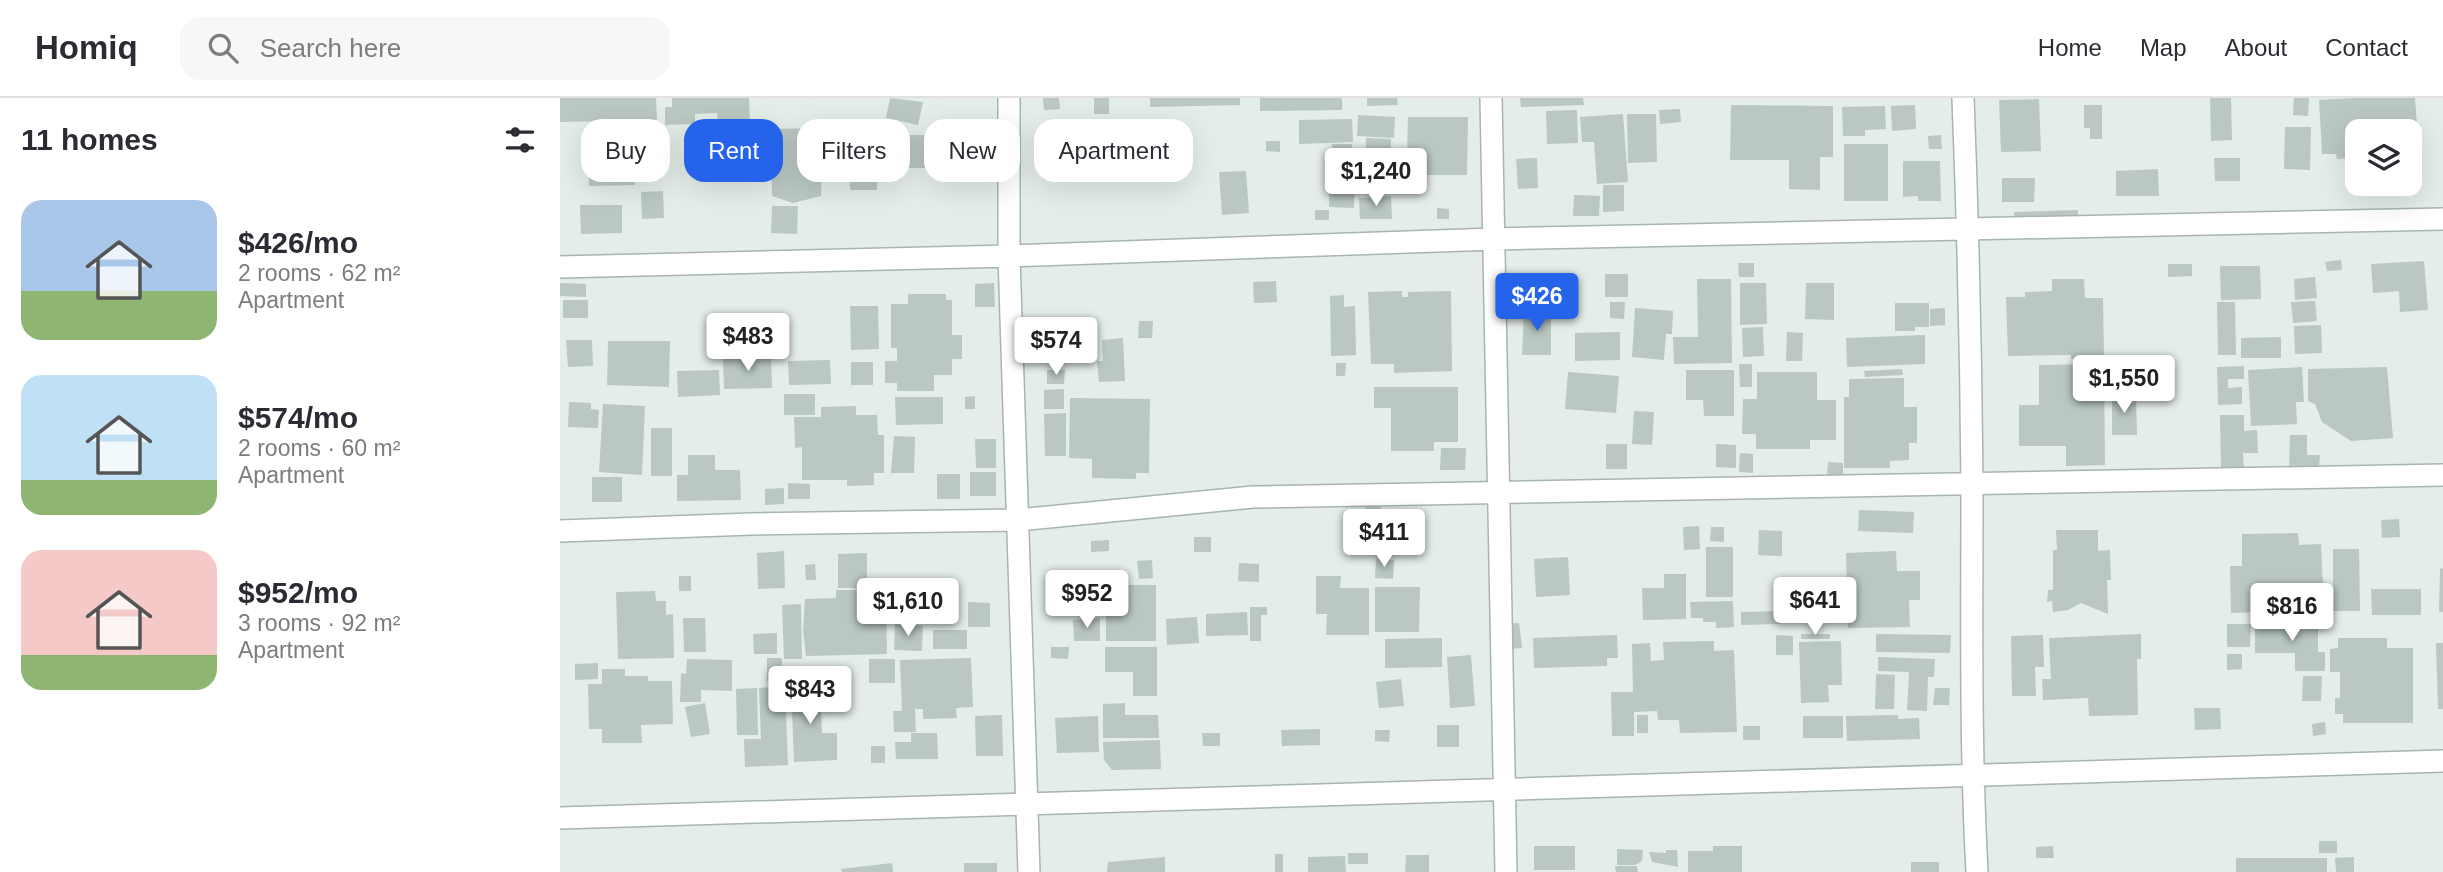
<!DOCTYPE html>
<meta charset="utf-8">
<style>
:root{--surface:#fff;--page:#f7f7f7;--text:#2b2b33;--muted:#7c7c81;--line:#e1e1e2;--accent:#2563eb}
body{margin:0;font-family:Arial,sans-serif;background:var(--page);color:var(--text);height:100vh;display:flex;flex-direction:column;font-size:26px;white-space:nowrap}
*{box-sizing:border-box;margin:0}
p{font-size:23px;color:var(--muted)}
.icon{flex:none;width:38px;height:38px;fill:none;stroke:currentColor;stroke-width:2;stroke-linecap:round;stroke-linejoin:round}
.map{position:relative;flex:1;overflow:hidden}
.side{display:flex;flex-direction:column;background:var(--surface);width:560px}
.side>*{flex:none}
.banner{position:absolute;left:21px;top:21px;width:665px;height:63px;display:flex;gap:14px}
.controls{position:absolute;left:1785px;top:21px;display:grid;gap:14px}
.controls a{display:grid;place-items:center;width:77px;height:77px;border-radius:14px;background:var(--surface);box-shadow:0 7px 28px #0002;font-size:35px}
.price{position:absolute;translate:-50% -60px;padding:0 16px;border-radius:7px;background:#fff;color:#222;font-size:23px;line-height:46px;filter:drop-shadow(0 2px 4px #0008)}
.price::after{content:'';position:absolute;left:50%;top:42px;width:21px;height:16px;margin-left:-10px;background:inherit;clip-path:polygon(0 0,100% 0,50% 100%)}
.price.current{background:var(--accent);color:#fff}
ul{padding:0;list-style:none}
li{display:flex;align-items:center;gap:21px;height:175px;padding:0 21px}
li span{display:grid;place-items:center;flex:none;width:196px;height:140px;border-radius:21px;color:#555}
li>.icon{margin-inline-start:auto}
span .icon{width:84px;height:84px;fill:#fffc;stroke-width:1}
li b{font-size:30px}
h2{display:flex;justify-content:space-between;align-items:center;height:84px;padding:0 21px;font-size:30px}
.tag{padding:0 24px;border-radius:21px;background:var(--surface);box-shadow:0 7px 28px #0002;font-size:24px;line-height:63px}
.tag.current{background:var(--accent);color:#fff}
header{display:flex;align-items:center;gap:42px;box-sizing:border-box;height:98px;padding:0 35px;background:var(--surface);border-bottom:2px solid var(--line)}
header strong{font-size:33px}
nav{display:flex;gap:38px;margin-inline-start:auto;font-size:24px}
.search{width:490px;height:63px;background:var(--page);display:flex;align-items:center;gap:18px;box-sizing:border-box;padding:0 24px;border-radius:21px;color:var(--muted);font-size:26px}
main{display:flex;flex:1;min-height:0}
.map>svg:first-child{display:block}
</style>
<header>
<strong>Homiq</strong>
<div class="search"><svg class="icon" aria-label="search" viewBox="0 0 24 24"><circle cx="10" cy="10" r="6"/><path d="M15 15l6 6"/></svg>Search here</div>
<nav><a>Home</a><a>Map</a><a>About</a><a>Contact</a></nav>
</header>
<main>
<section class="side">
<h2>11 homes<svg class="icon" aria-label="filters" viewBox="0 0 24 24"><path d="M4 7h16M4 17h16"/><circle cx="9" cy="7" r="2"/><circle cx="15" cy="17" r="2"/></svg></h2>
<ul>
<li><span style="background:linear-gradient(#a9c7e8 65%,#8fb573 0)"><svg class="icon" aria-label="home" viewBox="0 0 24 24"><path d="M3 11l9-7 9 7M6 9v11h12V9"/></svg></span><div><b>$426/mo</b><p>2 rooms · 62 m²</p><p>Apartment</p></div></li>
<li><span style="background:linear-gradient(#bfe0f5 75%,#8fb573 0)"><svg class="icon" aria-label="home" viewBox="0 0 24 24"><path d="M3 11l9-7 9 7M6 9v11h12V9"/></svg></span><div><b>$574/mo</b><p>2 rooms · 60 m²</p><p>Apartment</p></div></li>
<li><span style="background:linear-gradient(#f6c9c9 75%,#8fb573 0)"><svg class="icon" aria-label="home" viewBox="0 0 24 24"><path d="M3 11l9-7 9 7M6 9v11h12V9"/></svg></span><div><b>$952/mo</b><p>3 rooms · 92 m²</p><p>Apartment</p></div></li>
</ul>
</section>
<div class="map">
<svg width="1883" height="774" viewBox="0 0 1883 774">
<rect width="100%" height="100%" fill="#e4ede8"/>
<path fill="#bac8c1" d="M0 0H96L97 22 0 24Z
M112 0H189L190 25 158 26 157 15 135 16V26L105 27V9H112Z
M330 0 363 4 358 27 326 20Z
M483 0H499L500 11 484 12Z
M534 0H549V16H534Z
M590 0H680V7L590 9Z
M700 0H782V12L700 13Z
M807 0H837L838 7 807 8Z
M960 0H1023L1024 7 961 9Z
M1650 0H1671L1672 42 1651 43Z
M1734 0H1749L1748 18 1733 17Z
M1793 0H1855L1859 57H1850V33H1797V60L1777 61 1776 56H1762L1759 2Z
M1479 1 1481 53 1441 54 1439 2Z
M1171 7 1273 8V59H1260V92L1229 91V62H1170Z
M1355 7 1356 31 1332 33 1331 8Z
M1524 7H1542V41H1530V30H1524Z
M1325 8 1326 31 1305 32V38H1283L1282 9Z
M1120 11 1121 24 1100 26 1099 12Z
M1017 12 1018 45 987 46 986 13Z
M1063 16 1068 84 1037 86 1034 44H1022L1020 19Z
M1067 16H1096L1097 64 1068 65Z
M798 17 835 19 834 40 797 38Z
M848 19H908L907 77H864V60H847Z
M792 21 793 44 739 46V22Z
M573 23 575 77 524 79 522 25Z
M290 27 318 28 317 92H290V84L279 83V61H290Z
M1725 29H1751L1750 72 1724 71Z
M263 30 261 98 233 105 212 98 211 31Z
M73 33 75 87 29 88 28 34Z
M82 33H105L106 50H82Z
M326 37H381V70H326Z
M1381 37 1382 51H1369L1368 38Z
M806 40 831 41 829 92 805 91Z
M706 43H720V54L706 53Z
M772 46H792V62H772Z
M1284 46H1328V103H1284Z
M85 54H105V77H85Z
M977 60 978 90 958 91 956 61Z
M1654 60H1680V83H1655Z
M1343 63H1380L1381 103H1358V98L1343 99Z
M769 65 795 66 794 110 769 109Z
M1598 71 1599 98H1556V73Z
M686 73 689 115 662 117 659 74Z
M1442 80H1475L1474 104H1442Z
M1043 87H1064V113L1043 114Z
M103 93 104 120 82 121 81 94Z
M1014 97 1040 98 1039 118H1013Z
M831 98 832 121H800L799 100Z
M20 107H62V135L21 136Z
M212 108H238L237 136 211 135Z
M877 110 889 111V121H877Z
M755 112H769V122H755Z
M1518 112V123L1455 125 1454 114Z
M1781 162 1782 172 1767 173 1765 164Z
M1864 163 1868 212 1840 214 1839 193 1813 195 1811 166Z
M1178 165H1194V179H1179Z
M1608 166H1632V178L1608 179Z
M1660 168H1700L1701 201 1661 202Z
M1045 176H1068V199H1045Z
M1755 179 1757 200 1735 202 1734 181Z
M1137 181H1171L1172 265 1114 266 1113 239H1138Z
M1492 181H1524L1525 200H1543L1544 260 1511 261V257L1448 258 1446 199H1465V194L1492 193Z
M982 182 984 204 962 205 961 183Z
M716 183 717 204 694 205 693 184Z
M0 185 26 186V199L0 198Z
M434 185 435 209H415V186Z
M1180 185H1206L1207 226 1180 227Z
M1246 185H1274V222L1245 221Z
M842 193V199H848V194L891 193 892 273 834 275V266H811L808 194Z
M348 196H386V202H392V237H402V261H392V277H374V293H337V285H325V263H337V250H331V206H348Z
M784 197V209L795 208 796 257 771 258 770 198Z
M3 202H28V220H3Z
M1755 203 1757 223 1733 225 1731 204Z
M1050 204H1065L1064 221 1050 220Z
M1657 204H1675L1676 257H1658Z
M1335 205H1369V229H1355V233H1335Z
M290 208H318L319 251 291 252Z
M1075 210 1113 213 1112 236H1106L1104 262 1072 259Z
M1385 210V227L1370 228V211Z
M964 212H991V257H962Z
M579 223H593L592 240H578Z
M1761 227 1762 255 1735 256 1734 228Z
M515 229 532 230V243H515Z
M1203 229 1204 258 1183 259 1182 230Z
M1060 234V262L1015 263V235Z
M1227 234 1243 235 1242 263H1226Z
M1365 237V266L1287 269 1286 240Z
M1721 239V260H1681V240Z
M563 240 565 283 539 284 537 263H543L542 242Z
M6 242H32L33 268 8 269Z
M48 243H110L109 289 47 287Z
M211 259 212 290 164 291 163 260Z
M270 262 271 286 229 287 228 263Z
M291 264H313V287H291Z
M776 265H786L785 278H776Z
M1179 266H1192V289H1180Z
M1544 266 1545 367 1506 368V348H1459V307H1479V267Z
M1684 268V281H1668V290L1682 289V306L1658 307 1657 269Z
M1742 269 1744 304H1736L1737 326 1691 328 1688 272Z
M1827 269 1833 340 1791 343 1762 324 1755 306 1748 303V271Z
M1342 271 1343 277 1305 279 1304 273Z
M159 272 160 297 118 299 117 273Z
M487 272H505L504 286H487Z
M1126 272H1174V318H1144L1143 302H1126Z
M1008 274 1059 278 1056 315 1005 311Z
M1197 274H1257V302H1276V342H1250V351H1196V336H1182L1183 301H1197Z
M1344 280V309H1357V345H1349V362L1330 363V370H1284V299H1289V281Z
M814 289H898V344H874V353H831V310H814Z
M504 291V311H484V292Z
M224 296H255V317H224Z
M1552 297H1576L1577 337H1552Z
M415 298V311H405V299Z
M335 299H383V326L336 327Z
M510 300 590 301 589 375H576V381L532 380V361L509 360Z
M9 304 31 305V311L39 312 38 330 8 329Z
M43 306 85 308 82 377 39 374Z
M296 308V317H317L318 337H324V375H314V387L287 388V382H242V349L235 350 234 319H261V309Z
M1074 313 1094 314 1092 347 1072 346Z
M506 315V358H485L484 316Z
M1660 317H1684V333L1697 332 1698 355H1683L1684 372H1661Z
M91 330H112V378H91Z
M1730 337H1747V357H1760L1759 371H1729Z
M334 338 355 339 354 375H331Z
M415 341H436V370H416Z
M1046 346H1067V371H1046Z
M1156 346 1176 347V370L1156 369Z
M881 350H906L905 372H880Z
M1180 355 1193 356V375L1179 374Z
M128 357H155V372H180L181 402 117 403V377H128Z
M1268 364 1283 365V378H1267Z
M410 374H436V398H410Z
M377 376H400V401H377Z
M32 379H62V404H32Z
M228 385 250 386V401H228Z
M224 390V406L205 407V391Z
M805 405 821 406 820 428H805Z
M1299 412 1354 414 1353 435 1298 433Z
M1839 421 1840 439 1822 440 1821 422Z
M1139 428 1140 451 1124 452 1123 429Z
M1151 429H1164V444L1150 443Z
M1199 432 1222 433V458L1198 457Z
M1496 432H1538V453L1550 452 1551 482H1547L1548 516 1521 505 1508 512 1493 514 1492 503 1487 504 1488 492H1493V452H1497Z
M1738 435 1739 447 1761 446 1764 512 1671 515 1670 468H1682V436Z
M634 439H651V454H634Z
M549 442V453L531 454V443Z
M1146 449H1173V499H1146Z
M1773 451H1799L1800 513H1773Z
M224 453 225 490 198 491 197 455Z
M1336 453 1337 473H1360V502H1349L1350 529 1288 530 1286 455Z
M307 455V490H278V456Z
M1008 459 1010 497 976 499 974 461Z
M816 461 834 462 833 481 815 480Z
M592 462 593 480 579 481 577 463Z
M679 465 699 466V484L678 483Z
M255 466 256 482H246L245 467Z
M1880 470 1883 471V514H1879Z
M1104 476H1126V521L1083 522 1082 490H1104Z
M119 478H131V493H119Z
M756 478H781L780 490H809V537H766L767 516H756Z
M546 487H596V543H546Z
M815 489H860L859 534H815Z
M1811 491H1861V517H1812Z
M276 492H302V500L326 499 327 556 246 558 243 533 245 501 276 500Z
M95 493 96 503H106V517L113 516 114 560 58 561 56 494Z
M1173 503 1174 529 1156 530V524H1143V520H1131L1130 504Z
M408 504 430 505V529H408Z
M241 506 242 561H224L222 507Z
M690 509H707V517H701V543H690Z
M1220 513V526L1181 527V514Z
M687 514 688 537 646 538V516Z
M637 519 639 545 607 547 606 521Z
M123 520H145L146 554H124Z
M540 520V543H514L513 522Z
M1695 524H1758V554H1765V573H1735V555H1695Z
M959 525 962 550 950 551 947 526Z
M335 526 363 528 362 553 334 552Z
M1667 526H1691L1690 549H1667Z
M373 532H407V551H373Z
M217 535V556H194L193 536Z
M1241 536H1270V541H1241Z
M1316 536 1391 537 1390 555 1316 554Z
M1581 536V561H1577L1578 617 1529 618 1528 600 1483 602 1482 581H1491L1489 540Z
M1057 537 1058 560H1047V568L974 570 973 540Z
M1216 537 1233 538V557H1216Z
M1483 537 1484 569H1475L1476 598H1452L1451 538Z
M882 540V569L825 570V541Z
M1778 540H1827V550H1853V625H1783V616H1775V600H1780V574H1770V551L1778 550Z
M1154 543V553L1174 552 1177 634 1120 635 1119 622H1098L1097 613 1074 614V638H1052L1051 594H1073L1072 546 1090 545 1091 563 1104 562 1103 544Z
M1281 543 1282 587H1268L1269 604 1241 605 1239 544Z
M1876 545H1883V611H1878Z
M491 549H509L508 561 491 560Z
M545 549H597V598H573V574H545Z
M1667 556H1682V571L1667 572Z
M911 557 915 608 890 610 887 559Z
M1318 559 1375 561 1374 579H1368L1367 613 1347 612 1349 574 1318 573Z
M207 560H222V583H207Z
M411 560 413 609 396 610 397 620 363 621V611H355L356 634H334L333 613H342L340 562Z
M127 561 172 562V593L141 592V604H120L121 575 126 576Z
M309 561H335V585H309Z
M38 565V581L15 582V566Z
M42 571H65V578H88V583H112L113 626 81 627 82 645H42V631H29L28 586H42Z
M1316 576 1335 577 1334 611H1315Z
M1743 578H1762L1761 603H1742Z
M841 581 844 608 819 610 816 584Z
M260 584 262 635H277V662L234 664 231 586Z
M225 588 228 667 185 669 184 641H201L199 590Z
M197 590 198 637H177L176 591Z
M1375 590H1390L1389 607H1373Z
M145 605 150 636 131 639 125 609Z
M565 605V617H598L599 640H543V606Z
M1634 610H1660L1661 631 1635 632Z
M442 617 443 658H416L415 618Z
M1077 617H1088V635H1077Z
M1338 617V621L1359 620 1360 641 1287 643 1286 618Z
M538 618 539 654 497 655 495 620Z
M1243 618H1283V640H1243Z
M1765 624 1766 636 1753 638 1752 626Z
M877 627H899V649H877Z
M1183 628H1200V642H1183Z
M760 631V647L722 648 721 632Z
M815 632H830L829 644 815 643Z
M351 635H377L378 661H336L335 644H351Z
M642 635H660V648H643Z
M600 642 601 671 552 672 544 662 543 644Z
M311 648H325V665H311Z
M1759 743H1777V755H1759Z
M974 748H1015V772H974Z
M1153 748H1182V774H1128V753H1153Z
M1493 748 1494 760H1476V749Z
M1057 751 1083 752 1082 763 1075 767H1057Z
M1106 752H1117L1118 769 1092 764 1089 754 1106 755Z
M788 755H808V766H788Z
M715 756H723V774H715Z
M846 757H869V774H845Z
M785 758 786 774H748V759Z
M605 759V774H547L548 764Z
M1794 759V774H1776L1775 760Z
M1676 760H1767V774H1676Z
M1351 764H1379V774H1351Z
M332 765 333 774H282L281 771Z
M404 765H437V774H404Z
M1055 768H1077L1078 774H1056Z"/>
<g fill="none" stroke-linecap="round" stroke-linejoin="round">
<g stroke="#a7b5af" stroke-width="24">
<path id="street" d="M449 0V158L469 774
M931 0 946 774
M1403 0C1408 129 1411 258 1412 387 1412 516 1410 645 1417 774
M0 169 449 158 934 141 1883 121
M0 433 191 426 458 422 693 399 1883 377
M0 720 1883 663"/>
</g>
<use href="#street" stroke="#fff" stroke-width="21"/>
</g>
</svg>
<div class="controls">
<a><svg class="icon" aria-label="layers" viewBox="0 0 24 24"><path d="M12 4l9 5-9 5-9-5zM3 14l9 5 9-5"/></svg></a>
</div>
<b class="price" style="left:816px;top:110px">$1,240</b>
<b class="price current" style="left:977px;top:235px">$426</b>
<b class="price" style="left:188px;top:275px">$483</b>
<b class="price" style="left:496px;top:279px">$574</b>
<b class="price" style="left:1564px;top:317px">$1,550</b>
<b class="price" style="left:824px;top:471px">$411</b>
<b class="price" style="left:527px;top:532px">$952</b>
<b class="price" style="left:1255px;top:539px">$641</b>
<b class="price" style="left:348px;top:540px">$1,610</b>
<b class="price" style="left:1732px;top:545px">$816</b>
<b class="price" style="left:250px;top:628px">$843</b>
<div class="banner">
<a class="tag">Buy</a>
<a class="tag current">Rent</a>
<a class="tag">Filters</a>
<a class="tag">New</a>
<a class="tag">Apartment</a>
</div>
</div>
</main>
